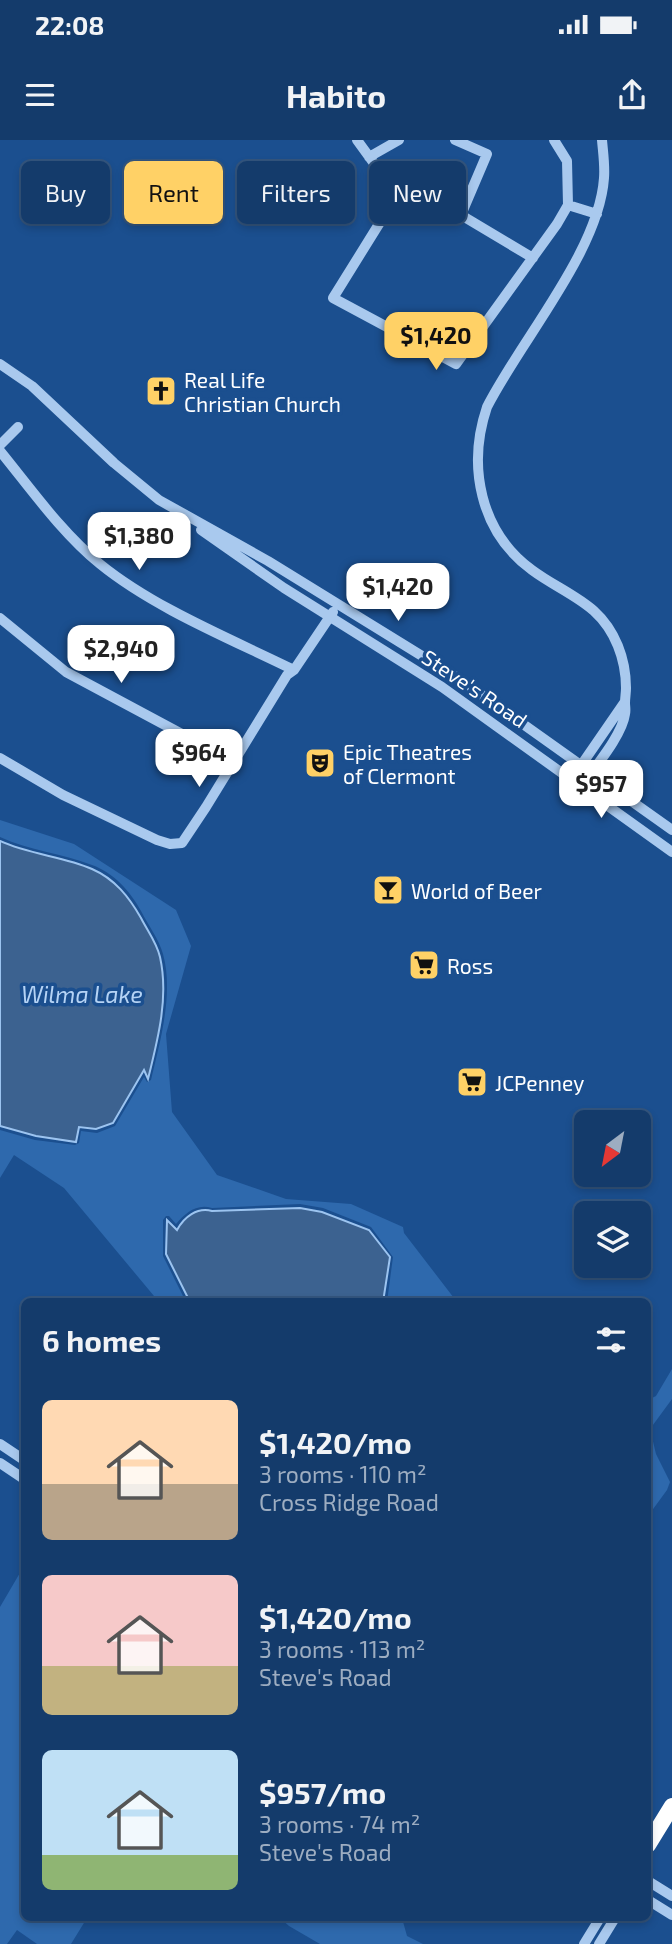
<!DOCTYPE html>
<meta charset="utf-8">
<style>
:root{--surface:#143b6b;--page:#214673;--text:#f1f3f6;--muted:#9dadc1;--line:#33557e;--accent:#ffd166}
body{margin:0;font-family:"Exo 2",sans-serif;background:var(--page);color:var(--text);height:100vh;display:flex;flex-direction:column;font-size:26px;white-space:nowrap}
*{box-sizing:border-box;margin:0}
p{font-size:23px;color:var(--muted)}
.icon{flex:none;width:38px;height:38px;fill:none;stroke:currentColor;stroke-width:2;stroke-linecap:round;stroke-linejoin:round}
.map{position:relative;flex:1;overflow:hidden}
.side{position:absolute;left:21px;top:1158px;width:630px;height:623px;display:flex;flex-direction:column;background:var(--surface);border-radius:10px;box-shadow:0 4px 10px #0003,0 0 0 2px var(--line)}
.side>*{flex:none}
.top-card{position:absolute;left:21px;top:21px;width:630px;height:63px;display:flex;gap:14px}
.needle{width:46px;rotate:212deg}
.tools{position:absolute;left:574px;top:970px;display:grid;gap:14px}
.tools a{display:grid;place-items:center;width:77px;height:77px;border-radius:10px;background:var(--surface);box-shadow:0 4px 10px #0003,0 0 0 2px var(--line);font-size:35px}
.price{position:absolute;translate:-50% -60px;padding:0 16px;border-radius:14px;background:#fff;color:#222;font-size:23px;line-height:46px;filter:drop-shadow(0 2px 4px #0008)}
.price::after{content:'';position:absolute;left:50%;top:42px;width:21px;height:16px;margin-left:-10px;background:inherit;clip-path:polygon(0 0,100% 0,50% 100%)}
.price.on{background:var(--accent);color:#111}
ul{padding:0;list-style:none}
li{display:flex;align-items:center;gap:21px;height:175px;padding:0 21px}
li span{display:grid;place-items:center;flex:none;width:196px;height:140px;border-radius:10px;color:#555}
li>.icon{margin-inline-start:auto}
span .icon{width:84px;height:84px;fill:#fffc;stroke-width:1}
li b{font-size:30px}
h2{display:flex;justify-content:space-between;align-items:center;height:84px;padding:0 21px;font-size:30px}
.tag{padding:0 24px;border-radius:10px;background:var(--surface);box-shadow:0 4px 10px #0003,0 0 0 2px var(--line);font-size:24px;line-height:63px}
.tag.on{background:var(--accent);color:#111}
.status{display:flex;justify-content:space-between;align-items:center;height:49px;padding:0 35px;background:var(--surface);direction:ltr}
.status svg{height:19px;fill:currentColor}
header{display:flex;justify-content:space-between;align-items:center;height:91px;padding:0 21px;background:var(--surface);font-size:32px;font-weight:700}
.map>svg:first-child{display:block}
</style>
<div class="status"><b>22:08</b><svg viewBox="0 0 49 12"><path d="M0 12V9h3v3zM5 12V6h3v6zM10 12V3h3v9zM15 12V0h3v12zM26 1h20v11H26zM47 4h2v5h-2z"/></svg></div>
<header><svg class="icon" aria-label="menu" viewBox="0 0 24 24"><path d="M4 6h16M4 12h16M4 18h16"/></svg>Habito<svg class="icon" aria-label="share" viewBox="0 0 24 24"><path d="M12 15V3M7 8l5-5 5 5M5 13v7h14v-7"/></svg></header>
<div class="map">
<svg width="672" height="1804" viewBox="0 0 672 1804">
<rect width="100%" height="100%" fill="#1b4f8f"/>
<path fill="#2e69ad" d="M0 680 74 704 176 770 191 806 166 894 172 972 217 1035 286 1059 351 1064 403 1087 404 1093 457 1162H387L393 1117 371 1087 323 1068 300 1064 212 1068C197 1063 185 1073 176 1084L169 1076H166L163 1080V1116L186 1162H159L64 1048 14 1015 0 1038V990L35 1000 75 1005 79 1003 81 991 97 993 115 986 144 937 147 942 151 940C160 902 174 853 163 814 159 799 148 785 141 771 130 751 114 733 92 725 61 713 30 711 0 697Z
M672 1229V1259L650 1289 656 1314 670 1342 667 1350 648 1376V1260L656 1256Z
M24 1426V1778H87L71 1804H37L17 1790 7 1804H0V1467Z
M280 1778H402L407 1796 423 1804H320L289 1786Z"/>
<path fill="#3c6290" stroke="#9cc4f0" stroke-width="2" d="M0 701C30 715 63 716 92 729 115 739 129 757 141 778 147 790 157 803 160 817 169 857 158 899 148 939L144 930 113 983 96 989 79 987 76 1002 36 996 0 986Z
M300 1068 322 1072 369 1090 390 1117 383 1162H190L166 1114 167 1080 177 1090C184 1077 197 1067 212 1071Z"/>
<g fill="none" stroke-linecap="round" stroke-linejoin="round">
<path stroke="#a9c9ee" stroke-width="10" d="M357 0 397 55 333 158 456 224 557 84 568 65 567 21 554 0
M455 0 487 14 461 75
M369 17 399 0
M397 55 461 75 533 118
M568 65 597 74
M0 224 32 246 114 323 159 360 268 421 461 540 672 690
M0 305 18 287
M0 311C31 349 61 392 100 424 154 468 231 499 294 530
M201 390 284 448 442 547 672 712
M0 478 66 532 234 622
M0 618 63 655 157 700 170 704 182 703 206 667 287 535 294 530 333 472
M571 640 624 563
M581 647C594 628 622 596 625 574 626 571 625 566 625 563 625 558 626 553 626 548 626 519 615 490 594 471 576 455 552 445 532 430 480 392 467 326 487 267 521 200 599 111 604 38 605 25 603 12 602 0
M0 1304 24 1320
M0 1323 24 1339
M648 1741 672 1756
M648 1760 672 1775
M584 1804 600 1778
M599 1804 615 1778"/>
<path stroke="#fff" stroke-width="16" d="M648 1705 672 1666"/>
</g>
<defs>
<g id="church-square" transform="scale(1.575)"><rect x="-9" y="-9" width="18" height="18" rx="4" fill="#ffd166" stroke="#1b4f8f"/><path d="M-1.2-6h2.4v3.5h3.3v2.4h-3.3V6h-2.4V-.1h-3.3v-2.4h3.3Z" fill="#111"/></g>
<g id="theatre-square" transform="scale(1.575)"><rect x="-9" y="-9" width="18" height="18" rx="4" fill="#ffd166" stroke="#1b4f8f"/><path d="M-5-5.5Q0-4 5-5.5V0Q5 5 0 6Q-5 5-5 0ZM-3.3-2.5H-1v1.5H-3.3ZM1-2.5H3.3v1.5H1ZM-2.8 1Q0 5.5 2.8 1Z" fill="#111"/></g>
<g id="bar-square" transform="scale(1.575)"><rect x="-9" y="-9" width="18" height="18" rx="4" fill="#ffd166" stroke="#1b4f8f"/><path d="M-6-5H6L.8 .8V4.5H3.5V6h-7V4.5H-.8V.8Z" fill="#111"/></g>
<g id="supermarket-square" transform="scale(1.575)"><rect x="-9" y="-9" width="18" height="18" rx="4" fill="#ffd166" stroke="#1b4f8f"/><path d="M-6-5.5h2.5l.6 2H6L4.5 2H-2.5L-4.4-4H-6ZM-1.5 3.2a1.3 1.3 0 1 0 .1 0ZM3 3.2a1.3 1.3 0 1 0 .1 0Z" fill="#111"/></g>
</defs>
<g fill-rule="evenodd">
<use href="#church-square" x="161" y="251"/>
<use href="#theatre-square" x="320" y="623"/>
<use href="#bar-square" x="388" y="750"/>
<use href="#supermarket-square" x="424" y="825"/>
<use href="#supermarket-square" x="472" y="942"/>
</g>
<g text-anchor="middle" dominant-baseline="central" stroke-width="7" stroke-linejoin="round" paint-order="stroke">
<g font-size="21" fill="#fff" stroke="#1b4f8f" text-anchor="start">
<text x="184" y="239">Real Life<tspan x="184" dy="24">Christian Church</tspan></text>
<text x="343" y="611">Epic Theatres<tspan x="343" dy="24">of Clermont</tspan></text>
<text x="411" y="750">World of Beer</text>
<text x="447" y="825">Ross</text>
<text x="495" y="942">JCPenney</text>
</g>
<g font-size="21" fill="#fff" stroke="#1b4f8f">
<text transform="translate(475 548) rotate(34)">Steve's Road</text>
</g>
<g font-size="23" font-style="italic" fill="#b5d3f5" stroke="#1b4f8f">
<text x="82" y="854">Wilma Lake</text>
</g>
</g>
</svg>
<div class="tools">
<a><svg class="needle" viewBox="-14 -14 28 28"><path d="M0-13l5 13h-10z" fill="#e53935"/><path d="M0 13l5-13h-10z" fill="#9dadc1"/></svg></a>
<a><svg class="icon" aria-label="layers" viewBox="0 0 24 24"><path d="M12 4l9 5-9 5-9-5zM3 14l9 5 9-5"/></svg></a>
</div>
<b class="price on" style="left:436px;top:232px">$1,420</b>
<b class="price" style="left:139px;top:432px">$1,380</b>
<b class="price" style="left:398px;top:483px">$1,420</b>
<b class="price" style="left:121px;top:545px">$2,940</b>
<b class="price" style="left:199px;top:649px">$964</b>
<b class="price" style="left:601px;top:680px">$957</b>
<div class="top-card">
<a class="tag">Buy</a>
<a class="tag on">Rent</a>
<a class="tag">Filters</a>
<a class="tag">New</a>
</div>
<section class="side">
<h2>6 homes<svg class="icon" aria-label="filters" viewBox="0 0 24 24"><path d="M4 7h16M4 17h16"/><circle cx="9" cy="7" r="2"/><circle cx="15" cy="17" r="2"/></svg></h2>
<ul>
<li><span style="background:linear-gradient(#ffd9b3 60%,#b9a48a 0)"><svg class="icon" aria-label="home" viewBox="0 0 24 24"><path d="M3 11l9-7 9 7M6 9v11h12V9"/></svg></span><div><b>$1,420/mo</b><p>3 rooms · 110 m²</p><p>Cross Ridge Road</p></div></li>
<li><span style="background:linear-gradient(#f6c9c9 65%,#c2b280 0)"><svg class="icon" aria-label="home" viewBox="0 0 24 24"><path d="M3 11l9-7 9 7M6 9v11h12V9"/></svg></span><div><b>$1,420/mo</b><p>3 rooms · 113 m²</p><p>Steve's Road</p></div></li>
<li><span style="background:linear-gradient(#bfe0f5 75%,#8fb573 0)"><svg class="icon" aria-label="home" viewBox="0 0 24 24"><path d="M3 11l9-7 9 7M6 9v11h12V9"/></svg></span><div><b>$957/mo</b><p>3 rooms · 74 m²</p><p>Steve's Road</p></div></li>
</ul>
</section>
</div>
